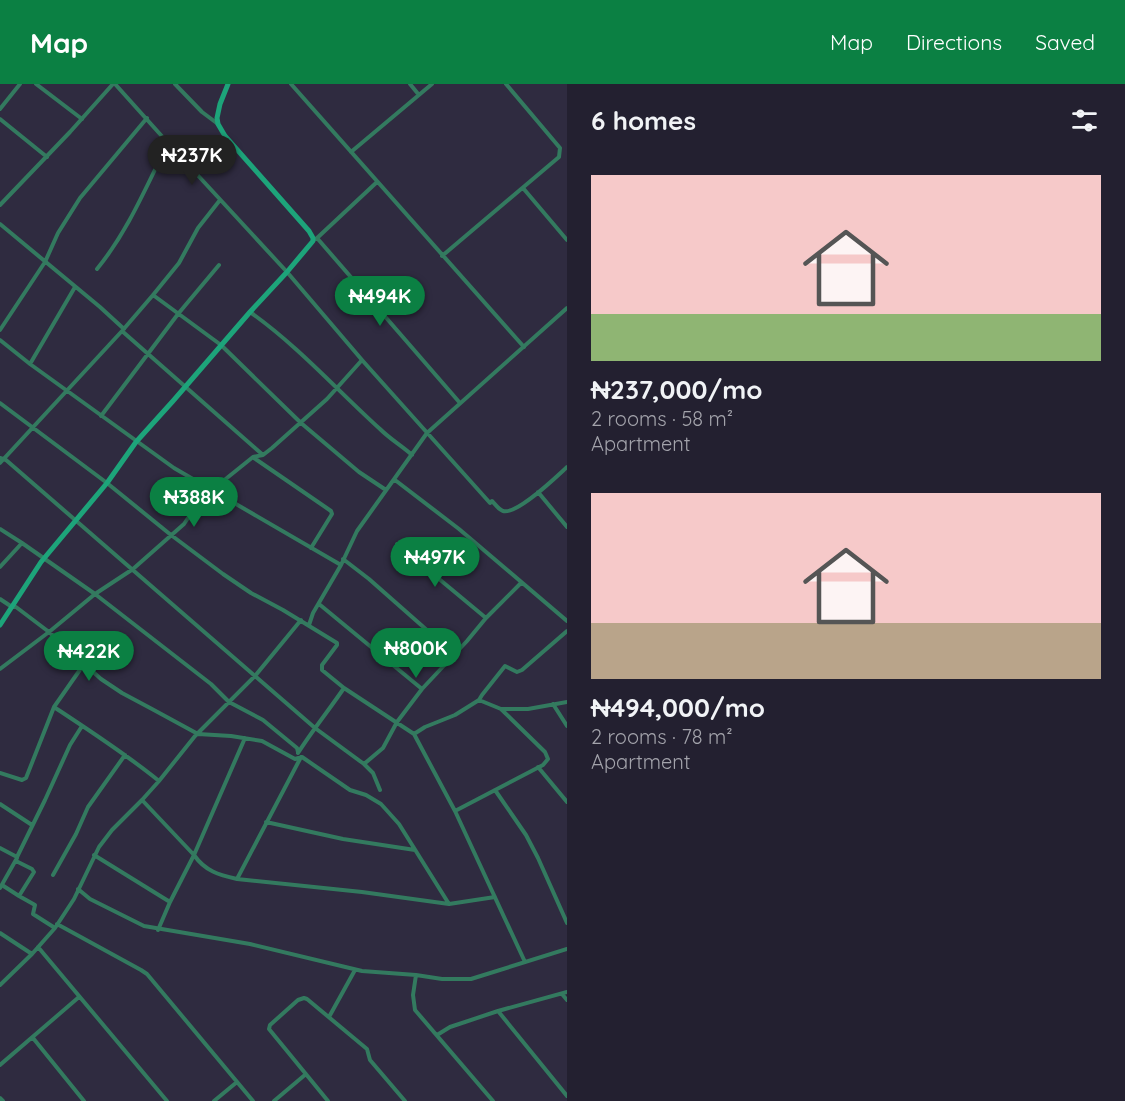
<!DOCTYPE html>
<meta charset="utf-8">
<style>
:root{--surface:#232030;--page:#2f2d3c;--text:#f1f3f6;--muted:#a3a3ab;--accent:#0b8043}
body{margin:0;font-family:Quicksand,sans-serif;background:var(--page);color:var(--text);height:100vh;display:flex;flex-direction:column;font-size:22px;white-space:nowrap}
*{box-sizing:border-box;margin:0}
p{font-size:20px;color:var(--muted)}
.icon{flex:none;width:33px;height:33px;fill:none;stroke:currentColor;stroke-width:2;stroke-linecap:round;stroke-linejoin:round}
.map{position:relative;flex:1;overflow:hidden}
.sheet{display:flex;flex-direction:column;background:var(--surface);width:558px}
.sheet>*{flex:none}
.price{position:absolute;translate:-50% -51px;padding:0 14px;border-radius:21px;background:var(--accent);color:#fff;font-size:20px;line-height:39px;filter:drop-shadow(0 2px 3px #0008)}
.price::after{content:'';position:absolute;left:50%;top:36px;width:18px;height:14px;margin-left:-9px;background:inherit;clip-path:polygon(0 0,100% 0,50% 100%)}
.price.on{background:#222;color:#fff}
ul{padding:0;list-style:none}
li{display:grid;align-content:center;gap:12px;height:318px;padding:0 24px}
li span{display:grid;place-items:center;height:186px;border-radius:0px;color:#555}
li>.icon{margin-inline-start:auto}
span .icon{width:108px;height:108px;fill:#fffc;stroke-width:1}
li b{font-size:26px}
h2{display:flex;justify-content:space-between;align-items:center;height:72px;padding:0 24px;font-size:26px}
header{display:flex;align-items:center;gap:36px;box-sizing:border-box;height:84px;padding:0 30px;background:var(--accent);color:#fff}
header strong{font-size:28px}
nav{display:flex;gap:33px;margin-inline-start:auto;font-size:21px}
main{display:flex;flex:1;min-height:0}
.map>svg:first-child{display:block}
</style>
<header>
<strong>Map</strong>
<nav><a>Map</a><a>Directions</a><a>Saved</a></nav>
</header>
<main>
<div class="map">
<svg width="567" height="1017" viewBox="0 0 567 1017">
<rect width="100%" height="100%" fill="#2f2b40"/>
<g fill="none" stroke-linecap="round" stroke-linejoin="round">
<path stroke="#337a5f" stroke-width="4" d="M36 0 82 35
M115 0 168 59 287 188 362 276 490 419 492 417C495 420 499 426 503 427 517 431 556 393 567 383
M175 0 202 28 218 40
M291 0 524 263
M410 0 419 11
M0 25 20 0
M0 35 47 73
M351 68 432 0
M523 104 567 156
M0 121 70 48 113 0
M0 140 100 223 124 245
M317 154 460 319
M316 155 377 98
M442 172 559 73 560 64 506 0
M97 185C128 147 146 103 168 59
M153 211 221 261 301 339 359 388 386 406
M250 228C298 262 337 306 380 345 390 355 402 362 412 371
M0 246 45 178 58 149 80 114 147 34
M122 247 263 371
M0 256 30 280 174 384 341 481
M30 280 75 203
M0 319 107 399 171 451 223 490 251 509 283 526 337 559V561L322 581V586L344 604 414 650 455 727 525 878
M101 332 178 230 219 181
M0 374 6 376 315 644 364 680
M254 374 331 427 332 430 311 464
M0 379 122 247 153 211 179 179 198 144 220 116
M395 396 459 445 567 537
M538 408 567 443
M0 445 22 459 95 510 211 600 229 618 263 636 297 664 298 668
M397 460 486 534
M343 475 369 495 454 570
M0 483 22 459
M0 515 12 523H16L49 548 101 595 122 609 152 625 198 650 231 652 262 657 295 675 302 673 350 706 366 711 381 720 399 740 449 820 495 813
M319 520 422 605
M309 541 313 529 341 481 357 447 427 349 567 224
M0 585 49 548 95 510 133 485 184 440 188 434 212 406 253 373 263 371 272 364 327 315 362 276
M479 616 482 611 505 582 517 588 522 586 567 547
M553 620 567 642
M54 623C90 647 126 670 159 697
M414 650 425 643 455 631 479 616 501 625H528L567 618
M298 669C312 647 329 626 344 604
M538 683 567 718
M0 689 22 696 26 694 54 623 84 580
M380 706 373 689 364 680 383 664 397 638 422 605 467 557 486 534 521 499
M495 706 526 751 538 774 567 839
M142 716 194 771C205 787 219 791 237 795L362 808 449 820
M0 720 32 741
M455 727 543 681 548 675 545 668 501 625
M266 738 343 755 415 766
M0 764 17 773 45 716 70 661 82 642
M94 771 170 818
M16 777 32 785 34 788 19 812 35 821 33 830 55 844
M53 791 76 750 88 723 125 671
M237 795 301 673
M2 801 19 812
M0 804 17 774
M78 805 90 815 144 842 250 860 362 887 416 891 442 895H471L567 865
M57 840 141 886 147 890 253 1017
M158 846 170 818 194 771 245 654
M0 849 32 870
M38 863 167 1017
M416 891 413 911 415 926 493 1017
M0 901 32 870 55 844 74 815 99 763 112 746 142 716 159 697 195 652 255 592 301 536
M562 910 567 916
M498 927 567 1012
M329 933 355 886
M437 951 450 943 498 927 567 908
M33 954 84 1017
M0 981 79 913
M0 1014 3 1017
M214 1017 237 998
M274 1017 306 990
M328 1017 269 945 270 941 298 916 304 914 307 915 367 965 370 976 405 1017"/>
<path stroke="#1da47a" stroke-width="5" d="M0 541 41 478 107 399 136 358 173 317 250 228 287 188 313 157V154L309 147 225 52 218 40 217 34 220 20 228 0"/>
</g>
</svg>
<b class="price on" style="left:192px;top:102px">₦237K</b>
<b class="price" style="left:380px;top:243px">₦494K</b>
<b class="price" style="left:194px;top:444px">₦388K</b>
<b class="price" style="left:435px;top:504px">₦497K</b>
<b class="price" style="left:416px;top:595px">₦800K</b>
<b class="price" style="left:89px;top:598px">₦422K</b>
</div>
<section class="sheet">
<h2>6 homes<svg class="icon" aria-label="filters" viewBox="0 0 24 24"><path d="M4 7h16M4 17h16"/><circle cx="9" cy="7" r="2"/><circle cx="15" cy="17" r="2"/></svg></h2>
<ul>
<li><span style="background:linear-gradient(#f6c9c9 75%,#8fb573 0)"><svg class="icon" aria-label="home" viewBox="0 0 24 24"><path d="M3 11l9-7 9 7M6 9v11h12V9"/></svg></span><div><b>₦237,000/mo</b><p>2 rooms · 58 m²</p><p>Apartment</p></div></li>
<li><span style="background:linear-gradient(#f6c9c9 70%,#b9a48a 0)"><svg class="icon" aria-label="home" viewBox="0 0 24 24"><path d="M3 11l9-7 9 7M6 9v11h12V9"/></svg></span><div><b>₦494,000/mo</b><p>2 rooms · 78 m²</p><p>Apartment</p></div></li>
</ul>
</section>
</main>
